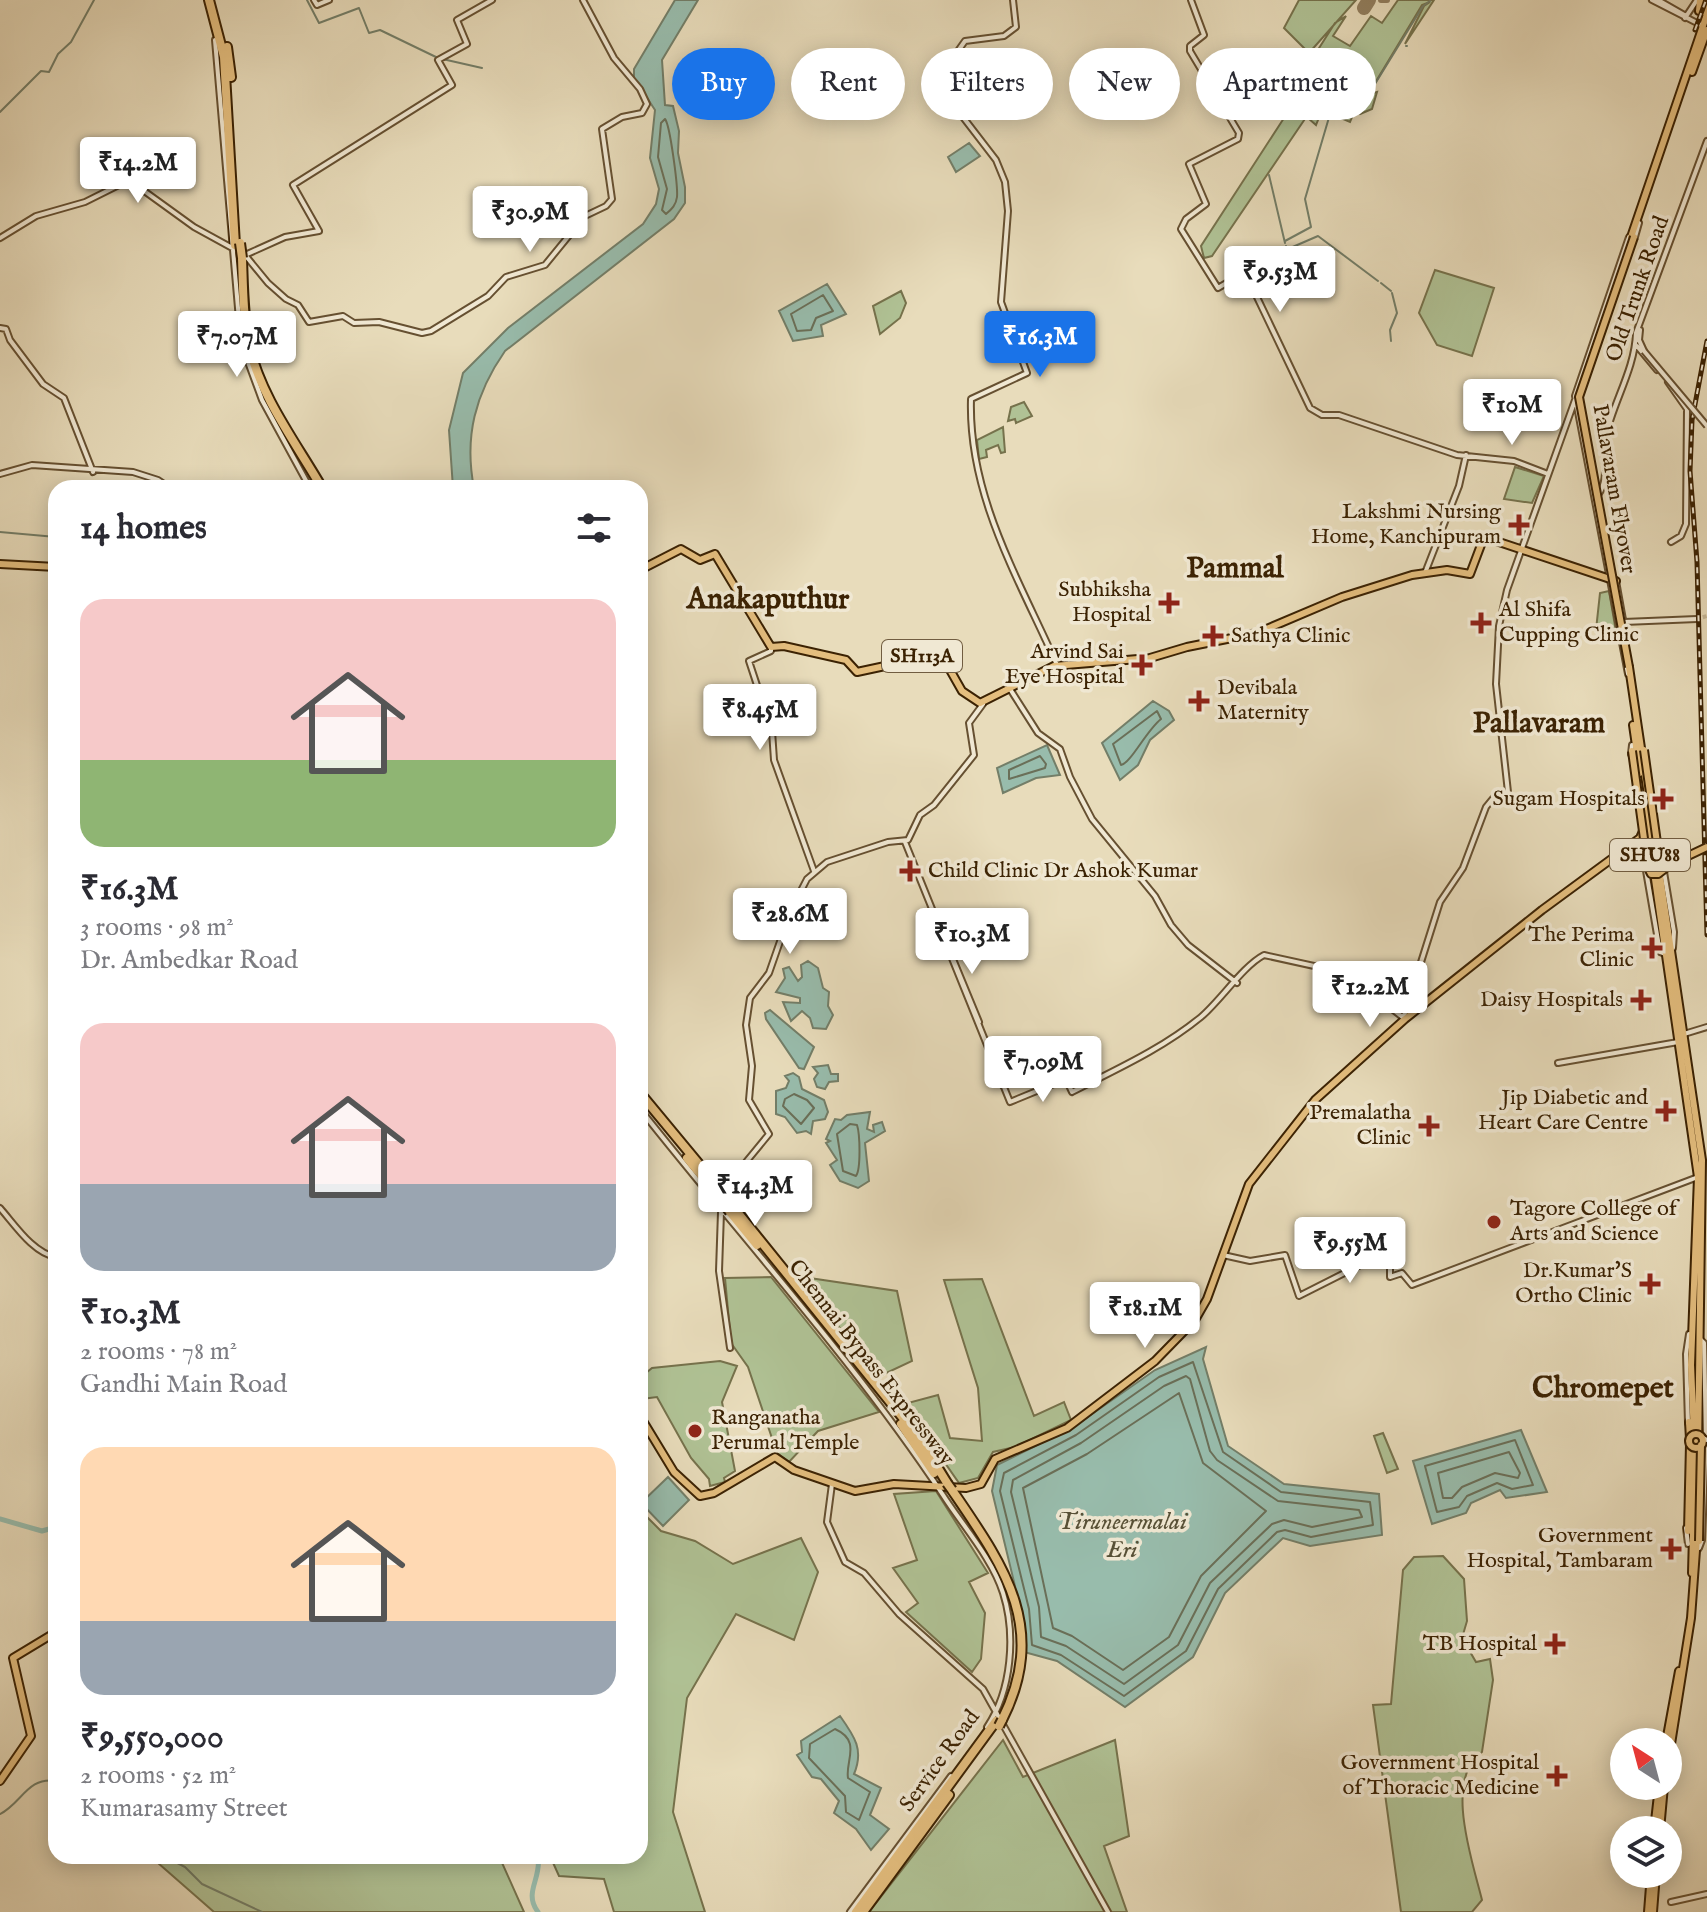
<!DOCTYPE html>
<meta charset="utf-8">
<style>
:root{--surface:#fff;--page:#f7f7f7;--text:#2b2b33;--muted:#7c7c81;--accent:#1a73e8}
body{margin:0;font-family:"IM FELL English",serif;background:var(--page);color:var(--text);height:100vh;display:flex;flex-direction:column;font-size:30px;white-space:nowrap}
*{box-sizing:border-box;margin:0}
p{font-size:26px;color:var(--muted)}
.icon{flex:none;width:44px;height:44px;fill:none;stroke:currentColor;stroke-width:2;stroke-linecap:round;stroke-linejoin:round}
.map{position:relative;flex:1;overflow:hidden}
.panel{position:absolute;left:48px;top:480px;width:600px;height:1384px;display:flex;flex-direction:column;background:var(--surface);border-radius:24px;box-shadow:0 4px 20px #0003}
.panel>*{flex:none}
.top-card{position:absolute;left:672px;top:48px;width:760px;height:72px;display:flex;gap:16px}
.needle{width:52px;rotate:324deg}
.controls{position:absolute;left:1610px;top:1728px;display:grid;gap:16px}
.controls a{display:grid;place-items:center;width:72px;height:72px;border-radius:50%;background:var(--surface);box-shadow:0 4px 20px #0003;font-size:40px}
.price{position:absolute;translate:-50% -68px;padding:0 18px;border-radius:8px;background:#fff;color:#222;font-size:26px;line-height:52px;filter:drop-shadow(0 2px 4px #0008)}
.price::after{content:'';position:absolute;left:50%;top:48px;width:24px;height:18px;margin-left:-12px;background:inherit;clip-path:polygon(0 0,100% 0,50% 100%)}
.price.selected{background:var(--accent);color:#fff}
ul{padding:0;list-style:none}
li{display:grid;align-content:center;gap:16px;height:424px;padding:0 32px}
li span{display:grid;place-items:center;height:248px;border-radius:24px;color:#555}
li>.icon{margin-inline-start:auto}
span .icon{width:144px;height:144px;fill:#fffc;stroke-width:1}
li b{font-size:34px}
h2{display:flex;justify-content:space-between;align-items:center;height:96px;padding:0 32px;font-size:34px}
.chip{padding:0 28px;border-radius:36px;background:var(--surface);box-shadow:0 4px 20px #0003;font-size:28px;line-height:72px}
.chip.selected{background:var(--accent);color:#fff}
.map>svg:first-child{display:block}
</style>
<div class="map">
<svg width="1707" height="1912" viewBox="0 0 1707 1912">
<rect width="100%" height="100%" fill="#e8dcbb"/>
<filter id="stains"><feTurbulence type="fractalNoise" baseFrequency=".0025" numOctaves="4"/><feColorMatrix values="0 0 0 0 .2 0 0 0 0 .09 0 0 0 0 .02 0 0 0 .5 -.17"/></filter>
<radialGradient id="worn" r=".72"><stop offset=".6" stop-color="#630" stop-opacity="0"/><stop offset="1" stop-color="#630" stop-opacity=".3"/></radialGradient>
<path fill="#b0c295" stroke="#76724c" stroke-width="2" d="M1299 0H1356L1309 53 1284 28Z
M1398 0H1434L1405 44 1424 6 1430 2 1422 5 1369 93 1352 86 1345 78 1342 86 1347 84 1363 94 1290 111 1317 69 1330 77 1326 87 1332 77 1337 79 1333 76 1337 69 1334 71 1322 64 1320 67 1314 56 1335 23 1346 16 1333 36 1350 46 1371 16 1382 23Z
M1377 92 1372 109 1360 114 1355 110 1350 122 1322 110 1316 125 1308 118 1319 108Z
M1311 110 1212 256 1204 258 1201 246 1284 118Z
M1435 270 1494 288 1472 356 1437 345 1419 313Z
M901 291 906 303 900 318 880 334 873 306Z
M1024 402 1032 416 1016 423 1015 419 1008 421 1011 407Z
M1003 427 1005 452 1001 453 998 445 986 450 987 457 979 459 977 440Z
M1515 467 1544 476 1532 503 1504 499Z
M1609 591 1618 643 1596 630 1600 593Z
M796 1276 897 1291 912 1361 880 1376Z
M771 1277 879 1412 818 1431 789 1462 777 1453 748 1367 731 1343 725 1278Z
M982 1279 1034 1416 1064 1402 1071 1420 1015 1447 993 1452 978 1478 959 1483 904 1404 938 1395 950 1438 982 1441 978 1388 944 1280Z
M720 1361 737 1366 722 1402 735 1471 724 1478 725 1482 710 1486 709 1479 691 1458 657 1397 641 1399 640 1378 652 1368Z
M1383 1433 1398 1469 1387 1473 1374 1436Z
M936 1491 988 1573 969 1582 985 1613 981 1659 972 1672 906 1612 918 1603 893 1568 917 1560 894 1494Z
M640 1510 661 1531 695 1541 733 1564 801 1538 818 1572 794 1640 736 1614 687 1698 673 1812 705 1912H614L604 1879 559 1876 550 1856H640Z
M1443 1556 1464 1579 1467 1621 1462 1638 1476 1662 1490 1659 1493 1680 1482 1752C1443 1778 1473 1863 1482 1900L1472 1912H1401L1373 1705 1391 1704 1403 1570 1414 1557Z
M1003 1740 1023 1777 1115 1740 1129 1836 1104 1846 1127 1912H869Z
M150 1856H499L524 1912H214Z"/>
<path fill="#98bcac" stroke="#737e68" stroke-width="2" d="M675 0H698L662 60 665 105 673 106 679 131 678 153 685 187V203L674 219 505 351C475 394 464 437 474 488H453L449 430 463 373 508 328 643 224 656 204 659 189 650 158 655 110 634 78V69Z
M969 143 980 156 956 172 948 157Z
M827 284 846 314 821 325 823 336 793 341 779 311Z
M1153 701 1169 711 1174 720 1150 740 1138 765 1120 780 1102 743Z
M1047 745 1060 775 1036 778 1003 793 997 768Z
M808 961 818 968 823 988 829 992 828 1006 833 1015 826 1029 813 1028 810 1018 802 1011 791 1021 783 1002 800 1003V998L776 992 785 978 783 969 789 967 798 981 802 977 801 965Z
M770 1010 814 1047 804 1069 799 1068 766 1019 765 1013Z
M828 1065 831 1074H838V1081L829 1082 825 1089 817 1087 814 1079 818 1073 813 1067Z
M793 1073 799 1077 802 1089 824 1100 828 1112 825 1119 813 1121 811 1134 806 1131 797 1133 785 1117 776 1114V1091L786 1088 789 1081 785 1076Z
M870 1112 867 1129 874 1132 873 1125 882 1122 885 1131 865 1143 869 1181 858 1188 840 1181 830 1165 837 1160 826 1143 830 1141 826 1139 835 1119 841 1120 847 1115Z
M1206 1347 1203 1359 1228 1446 1284 1484 1379 1494 1382 1535 1310 1546 1283 1538 1225 1593 1193 1657 1125 1707 1057 1661 1024 1652 1021 1611 992 1491 997 1465 1072 1428 1155 1370Z
M1521 1430 1547 1492 1506 1498 1500 1490 1471 1503 1466 1513 1432 1524 1413 1461Z
M668 1477 689 1500 663 1526 641 1503Z
M840 1716C855 1737 864 1750 854 1774L881 1788 870 1815 889 1829 871 1850 856 1829 834 1813 839 1801 821 1779 812 1777 797 1755 802 1752 801 1741Z"/>
<g fill="none" stroke-linecap="round" stroke-linejoin="round">
<path stroke="#6a6f58" stroke-width="2" d="M665 119C670 125 678 186 677 197 676 205 672 209 666 214L662 210 667 189 658 157 661 123Z
M823 295 833 311 816 318 811 330 797 331 791 314Z
M1157 711 1161 719C1146 731 1131 763 1121 765L1113 744Z
M1040 756 1046 764 1045 768 1009 779V770Z
M794 1094 807 1100 814 1108 801 1124 783 1106 785 1099Z
M850 1124 857 1125C860 1134 861 1169 856 1176L843 1171 837 1134Z
M1193 1362 1223 1452 1281 1492 1370 1502 1373 1525 1311 1537 1285 1530 1277 1532 1218 1589 1186 1651 1124 1696 1061 1655 1032 1645 1029 1609 1000 1491 1004 1473 1076 1435 1159 1377Z
M1186 1376 1190 1379 1210 1451 1217 1460 1278 1501 1359 1510 1362 1517 1312 1527 1284 1520 1272 1524 1210 1583 1178 1645 1124 1684 1066 1646 1041 1637 1039 1607 1011 1492 1013 1480 1081 1443 1164 1386Z
M1179 1393 1203 1463 1266 1511 1201 1576 1169 1637 1123 1670 1072 1636 1053 1628 1023 1488 1087 1454Z
M1515 1440 1533 1485 1512 1489 1497 1483 1467 1496 1459 1507 1437 1512 1425 1466Z
M1509 1452 1520 1473 1518 1478 1495 1473 1462 1487 1452 1498H1443L1438 1473Z
M835 1729C862 1741 845 1761 848 1778L870 1792 859 1820 846 1812 845 1796 809 1758 810 1744Z"/>
<path stroke="#737e68" stroke-width="2" d="M307 0 319 23 359 8 369 33 380 30 438 58 482 68
M1406 46H1407
M1370 92 1423 6 1430 1
M1332 110 1362 101 1368 96
M0 112 41 71 49 72 58 54 71 42 94 0
M1269 175 1285 243
M1285 241 1311 227 1305 199 1330 114
M1286 246 1288 249 1318 236 1378 281
M1381 283 1391 291
M1391 341 1390 330 1397 313 1392 293
M0 532 56 537
M0 1814C21 1804 28 1776 56 1781
M164 1856 185 1867 202 1884 262 1912"/>
<path stroke="#98bcac" stroke-width="5" d="M0 1519 42 1531 56 1527
M538 1856C542 1879 523 1892 538 1912"/>
<path stroke="#927f5f" stroke-width="6" d="M1381 0H1387"/>
<path stroke="#927f5f" stroke-width="14" d="M1364 8 1369 0"/>
<path stroke="#c5b796" stroke-width="4" stroke-dasharray="4 2" stroke-linecap="butt" d="M1697 619 1707 616"/>
<g stroke="#665031" stroke-width="8">
<path id="minor" d="M314 0 317 5 329 0
M1013 0 1016 27 1004 36 965 41 936 82 996 160 1005 182 1008 211 1001 302 1027 373 971 399C968 496 1019 579 1057 665
M1191 0 1204 35 1190 46V51L1239 133 1238 139 1189 164 1206 204 1186 219 1181 229 1218 288 1245 272 1310 408 1322 415H1339L1457 455 1514 461 1548 474
M1652 0 1701 25
M1658 0 1686 16
M1685 18 1697 0
M215 40 241 343 262 400 310 488
M1635 237 1639 223
M0 238 36 216 85 202 129 180 194 227 245 255 268 283 286 299 298 305 309 322 343 316 354 323 379 322 422 333 431 331 488 296 506 277 545 265 585 216 606 206 612 199 602 129 622 117 642 113 647 104 640 89 614 58 583 0
M245 255 285 237 319 231 293 185 452 85 438 60 467 44 457 20 492 0
M0 328 6 329 10 340 43 384 64 398 93 472
M1640 330 1639 340 1644 351
M1637 346 1657 370
M1668 382 1687 409 1686 524 1681 536 1671 542
M0 474 32 465 133 472 158 480 170 488
M1598 495C1611 478 1601 454 1606 435 1614 401 1635 368 1636 333L1707 141
M1425 573 1459 486 1466 455
M1616 581 1625 631
M1624 622 1697 619
M771 647V651L749 661 772 731 774 760 814 871
M1628 674 1575 396 1629 237
M1010 689 1038 733 1060 749 1070 777 1092 819 1155 896 1171 925 1188 945 1237 983
M1631 754 1632 745
M905 842 1010 1102 1066 1079 1072 1092C1117 1069 1162 1049 1201 1017 1221 1000 1243 966 1264 955L1346 973 1405 1019
M1662 860 1674 932 1673 948
M1645 865 1660 952 1665 954
M941 930 979 1022
M1404 1016 1440 902 1463 868 1486 807 1495 796 1508 792 1496 684 1499 626 1507 590 1575 400
M1684 1034 1707 1027
M993 1056 1003 1086
M1558 1063 1678 1042
M640 1109C741 1237 852 1358 943 1495 962 1525 992 1558 1003 1593 1016 1634 1012 1690 987 1727
M728 1201 752 1185 746 1162 769 1134 749 1100 752 1066 746 1025 750 998 769 973 791 910 807 879 827 862 888 842 908 840 920 815 934 805 974 755 969 723 983 704
M0 1208C15 1225 33 1253 56 1257
M721 1212 719 1271 730 1348
M1223 1255 1250 1261 1285 1255 1299 1296 1390 1250V1277L1402 1273 1412 1285 1698 1177
M1688 1423 1686 1354 1689 1334
M832 1484 827 1522 845 1562 864 1573 899 1614 983 1689 1108 1912
M1686 1528 1688 1544
M1699 1548 1702 1540 1706 1437 1704 1343 1700 1339
M1671 1902 1707 1894
M850 1912 951 1776"/>
</g>
<g stroke="#3b2203" stroke-width="10">
<path id="major" d="M1700 0 1699 11 1703 12 1707 4
M1692 72 1707 30
M1631 237 1707 14
M715 554 771 647 784 646 846 660 857 672 941 654 962 691 980 703 1054 666 1150 658 1187 647 1257 633 1342 597 1412 575 1447 570 1470 574 1484 537 1616 581
M0 564 56 567
M640 570 681 549 700 560 715 554
M1629 667 1702 1160 1698 1450
M1633 725 1640 773
M1643 796 1698 1177 1691 1365 1695 1460 1692 1573
M640 1416 674 1472 700 1496 714 1493 775 1457 794 1470 855 1491 894 1484 966 1488 981 1484 995 1459 1067 1428 1155 1361 1195 1320 1207 1299 1249 1184 1315 1100 1405 1019 1542 910 1640 838 1646 824
M1689 1422 1690 1439
M1688 1531 1690 1444
M1666 1742 1679 1671
M1668 1763 1691 1618 1697 1537
M0 1781 31 1736 13 1658 56 1632
M1654 1830 1659 1786
M1660 1830 1664 1786
M1648 1912 1651 1874
M1653 1912 1656 1874"/>
</g>
<g stroke="#3b2203" stroke-width="12">
<path id="highway" d="M209 0 224 57 235 245
M227 47 231 77
M242 258C243 286 243 317 249 345 260 396 296 443 322 488
M640 1093 727 1198
M687 1158 722 1201
M734 1208 920 1439 947 1483
M730 1212 757 1245
M901 1424 934 1473
M952 1490C1003 1565 1049 1627 1002 1720
M856 1912 996 1721
M863 1912 949 1795"/>
</g>
<use href="#minor" stroke="#f0e8d3" stroke-width="4"/>
<use href="#major" stroke="#e4be7e" stroke-width="6"/>
<use href="#highway" stroke="#e4be7e" stroke-width="8"/>
<g stroke="#3b2203" stroke-width="5">
<path id="rail" d="M1695 30 1706 0
M1707 341 1692 420 1690 471 1697 562 1707 935"/>
</g>
<use href="#rail" stroke="#f0e8d3" stroke-width="2" stroke-dasharray="6" stroke-linecap="butt"/>
<g stroke="#665031" stroke-width="8" stroke-linecap="butt">
<path id="minor-bridge" d="M1644 351 1707 426
M1701 1437 1707 1440"/>
</g>
<g stroke="#3b2203" stroke-width="10" stroke-linecap="butt">
<path id="major-bridge" d="M1629 667 1579 397 1634 237
M1644 750 1660 864
M1632 751 1648 868
M1662 870 1655 862 1648 868 1651 874H1658L1671 864 1707 847
M1689 1441a7 7 0 1 1 14 0a7 7 0 1 1-14 0Z
M1699 1541 1701 1445"/>
</g>
<g stroke="#3b2203" stroke-width="12" stroke-linecap="butt">
<path id="highway-bridge" d="M240 243 242 258
M727 1198 734 1208
M722 1201 730 1212
M947 1483 952 1490
M999 1726 1002 1720"/>
</g>
<use href="#minor-bridge" stroke="#f0e8d3" stroke-width="4"/>
<use href="#major-bridge" stroke="#e4be7e" stroke-width="6"/>
<use href="#highway-bridge" stroke="#e4be7e" stroke-width="8"/>
</g>
<g fill="#8f2418" stroke="#f0e8d3" stroke-width="3">
<path d="M1515 513h8v8h8v8h-8v8h-8v-8h-8v-8h8z"/>
<path d="M1165 591h8v8h8v8h-8v8h-8v-8h-8v-8h8z"/>
<path d="M1477 611h8v8h8v8h-8v8h-8v-8h-8v-8h8z"/>
<path d="M1209 624h8v8h8v8h-8v8h-8v-8h-8v-8h8z"/>
<path d="M1138 653h8v8h8v8h-8v8h-8v-8h-8v-8h8z"/>
<path d="M1195 689h8v8h8v8h-8v8h-8v-8h-8v-8h8z"/>
<path d="M1659 787h8v8h8v8h-8v8h-8v-8h-8v-8h8z"/>
<path d="M906 859h8v8h8v8h-8v8h-8v-8h-8v-8h8z"/>
<path d="M1648 936h8v8h8v8h-8v8h-8v-8h-8v-8h8z"/>
<path d="M1637 988h8v8h8v8h-8v8h-8v-8h-8v-8h8z"/>
<path d="M1662 1099h8v8h8v8h-8v8h-8v-8h-8v-8h8z"/>
<path d="M1425 1114h8v8h8v8h-8v8h-8v-8h-8v-8h8z"/>
<circle cx="1494" cy="1222" r="8"/>
<path d="M1646 1272h8v8h8v8h-8v8h-8v-8h-8v-8h8z"/>
<circle cx="695" cy="1431" r="8"/>
<path d="M1667 1537h8v8h8v8h-8v8h-8v-8h-8v-8h8z"/>
<path d="M1551 1632h8v8h8v8h-8v8h-8v-8h-8v-8h8z"/>
<path d="M1553 1764h8v8h8v8h-8v8h-8v-8h-8v-8h8z"/>
</g>
<g text-anchor="middle" dominant-baseline="central" stroke-width="7" stroke-linejoin="round" paint-order="stroke">
<g fill="#f0e8d3" stroke="#715d41" stroke-width="2">
<rect x="882" y="640" width="80" height="32" rx="6"/>
<rect x="1610" y="839" width="80" height="32" rx="6"/>
</g>
<g font-size="20" font-weight="bold" fill="#3b2203">
<text x="922" y="656">SH113A</text>
<text x="1650" y="855">SHU88</text>
</g>
<g font-size="22" fill="#3b2203" stroke="#f0e8d3">
<text transform="translate(1638 289) rotate(-71)">Old Trunk Road</text>
<text transform="translate(1614 489) rotate(80)">Pallavaram Flyover</text>
<text transform="translate(871 1363) rotate(52)">Chennai Bypass Expressway</text>
<text transform="translate(940 1761) rotate(-54)">Service Road</text>
</g>
<g font-size="22" fill="#3b2203" stroke="#f0e8d3" text-anchor="end">
<text x="1501" y="512">Lakshmi Nursing<tspan x="1501" dy="25">Home, Kanchipuram</tspan></text>
<text x="1151" y="590">Subhiksha<tspan x="1151" dy="25">Hospital</tspan></text>
<text x="1499" y="610" text-anchor="start">Al Shifa<tspan x="1499" dy="25">Cupping Clinic</tspan></text>
<text x="1231" y="636" text-anchor="start">Sathya Clinic</text>
<text x="1124" y="652">Arvind Sai<tspan x="1124" dy="25">Eye Hospital</tspan></text>
<text x="1217" y="688" text-anchor="start">Devibala<tspan x="1217" dy="25">Maternity</tspan></text>
<text x="1645" y="799">Sugam Hospitals</text>
<text x="928" y="871" text-anchor="start">Child Clinic Dr Ashok Kumar</text>
<text x="1634" y="935">The Perima<tspan x="1634" dy="25">Clinic</tspan></text>
<text x="1623" y="1000">Daisy Hospitals</text>
<text x="1648" y="1098">Jip Diabetic and<tspan x="1648" dy="25">Heart Care Centre</tspan></text>
<text x="1411" y="1113">Premalatha<tspan x="1411" dy="25">Clinic</tspan></text>
<text x="1510" y="1209" text-anchor="start">Tagore College of<tspan x="1510" dy="25">Arts and Science</tspan></text>
<text x="1632" y="1271">Dr.Kumar'S<tspan x="1632" dy="25">Ortho Clinic</tspan></text>
<text x="711" y="1418" text-anchor="start">Ranganatha<tspan x="711" dy="25">Perumal Temple</tspan></text>
<text x="1653" y="1536">Government<tspan x="1653" dy="25">Hospital, Tambaram</tspan></text>
<text x="1537" y="1644">TB Hospital</text>
<text x="1539" y="1763">Government Hospital<tspan x="1539" dy="25">of Thoracic Medicine</tspan></text>
</g>
<g font-size="24" font-style="italic" fill="#575036" stroke="#f0e8d3">
<text x="1122" y="1522">Tiruneermalai<tspan x="1122" dy="28">Eri</tspan></text>
</g>
<g font-size="30" font-weight="bold" fill="#3b2203" stroke="#f0e8d3">
<text x="1235" y="569">Pammal</text>
<text x="768" y="600">Anakaputhur</text>
<text x="1539" y="724">Pallavaram</text>
<text x="1603" y="1389">Chromepet</text>
</g>
</g>
<rect width="100%" height="100%" filter="url(#stains)"/>
<rect width="100%" height="100%" fill="url(#worn)"/>
</svg>
<div class="controls">
<a><svg class="needle" viewBox="-14 -14 28 28"><path d="M0-13l5 13h-10z" fill="#e53935"/><path d="M0 13l5-13h-10z" fill="#7c7c81"/></svg></a>
<a><svg class="icon" aria-label="layers" viewBox="0 0 24 24"><path d="M12 4l9 5-9 5-9-5zM3 14l9 5 9-5"/></svg></a>
</div>
<b class="price" style="left:138px;top:205px">₹14.2M</b>
<b class="price" style="left:530px;top:254px">₹30.9M</b>
<b class="price" style="left:1280px;top:314px">₹9.53M</b>
<b class="price" style="left:237px;top:379px">₹7.07M</b>
<b class="price selected" style="left:1040px;top:379px">₹16.3M</b>
<b class="price" style="left:1512px;top:447px">₹10M</b>
<b class="price" style="left:760px;top:752px">₹8.45M</b>
<b class="price" style="left:790px;top:956px">₹28.6M</b>
<b class="price" style="left:972px;top:976px">₹10.3M</b>
<b class="price" style="left:1370px;top:1029px">₹12.2M</b>
<b class="price" style="left:1043px;top:1104px">₹7.09M</b>
<b class="price" style="left:755px;top:1228px">₹14.3M</b>
<b class="price" style="left:1350px;top:1285px">₹9.55M</b>
<b class="price" style="left:1145px;top:1350px">₹18.1M</b>
<div class="top-card">
<a class="chip selected">Buy</a>
<a class="chip">Rent</a>
<a class="chip">Filters</a>
<a class="chip">New</a>
<a class="chip">Apartment</a>
</div>
<section class="panel">
<h2>14 homes<svg class="icon" aria-label="filters" viewBox="0 0 24 24"><path d="M4 7h16M4 17h16"/><circle cx="9" cy="7" r="2"/><circle cx="15" cy="17" r="2"/></svg></h2>
<ul>
<li><span style="background:linear-gradient(#f6c9c9 65%,#8fb573 0)"><svg class="icon" aria-label="home" viewBox="0 0 24 24"><path d="M3 11l9-7 9 7M6 9v11h12V9"/></svg></span><div><b>₹16.3M</b><p>3 rooms · 98 m²</p><p>Dr. Ambedkar Road</p></div></li>
<li><span style="background:linear-gradient(#f6c9c9 65%,#9aa5b1 0)"><svg class="icon" aria-label="home" viewBox="0 0 24 24"><path d="M3 11l9-7 9 7M6 9v11h12V9"/></svg></span><div><b>₹10.3M</b><p>2 rooms · 78 m²</p><p>Gandhi Main Road</p></div></li>
<li><span style="background:linear-gradient(#ffd9b3 70%,#9aa5b1 0)"><svg class="icon" aria-label="home" viewBox="0 0 24 24"><path d="M3 11l9-7 9 7M6 9v11h12V9"/></svg></span><div><b>₹9,550,000</b><p>2 rooms · 52 m²</p><p>Kumarasamy Street</p></div></li>
</ul>
</section>
</div>
